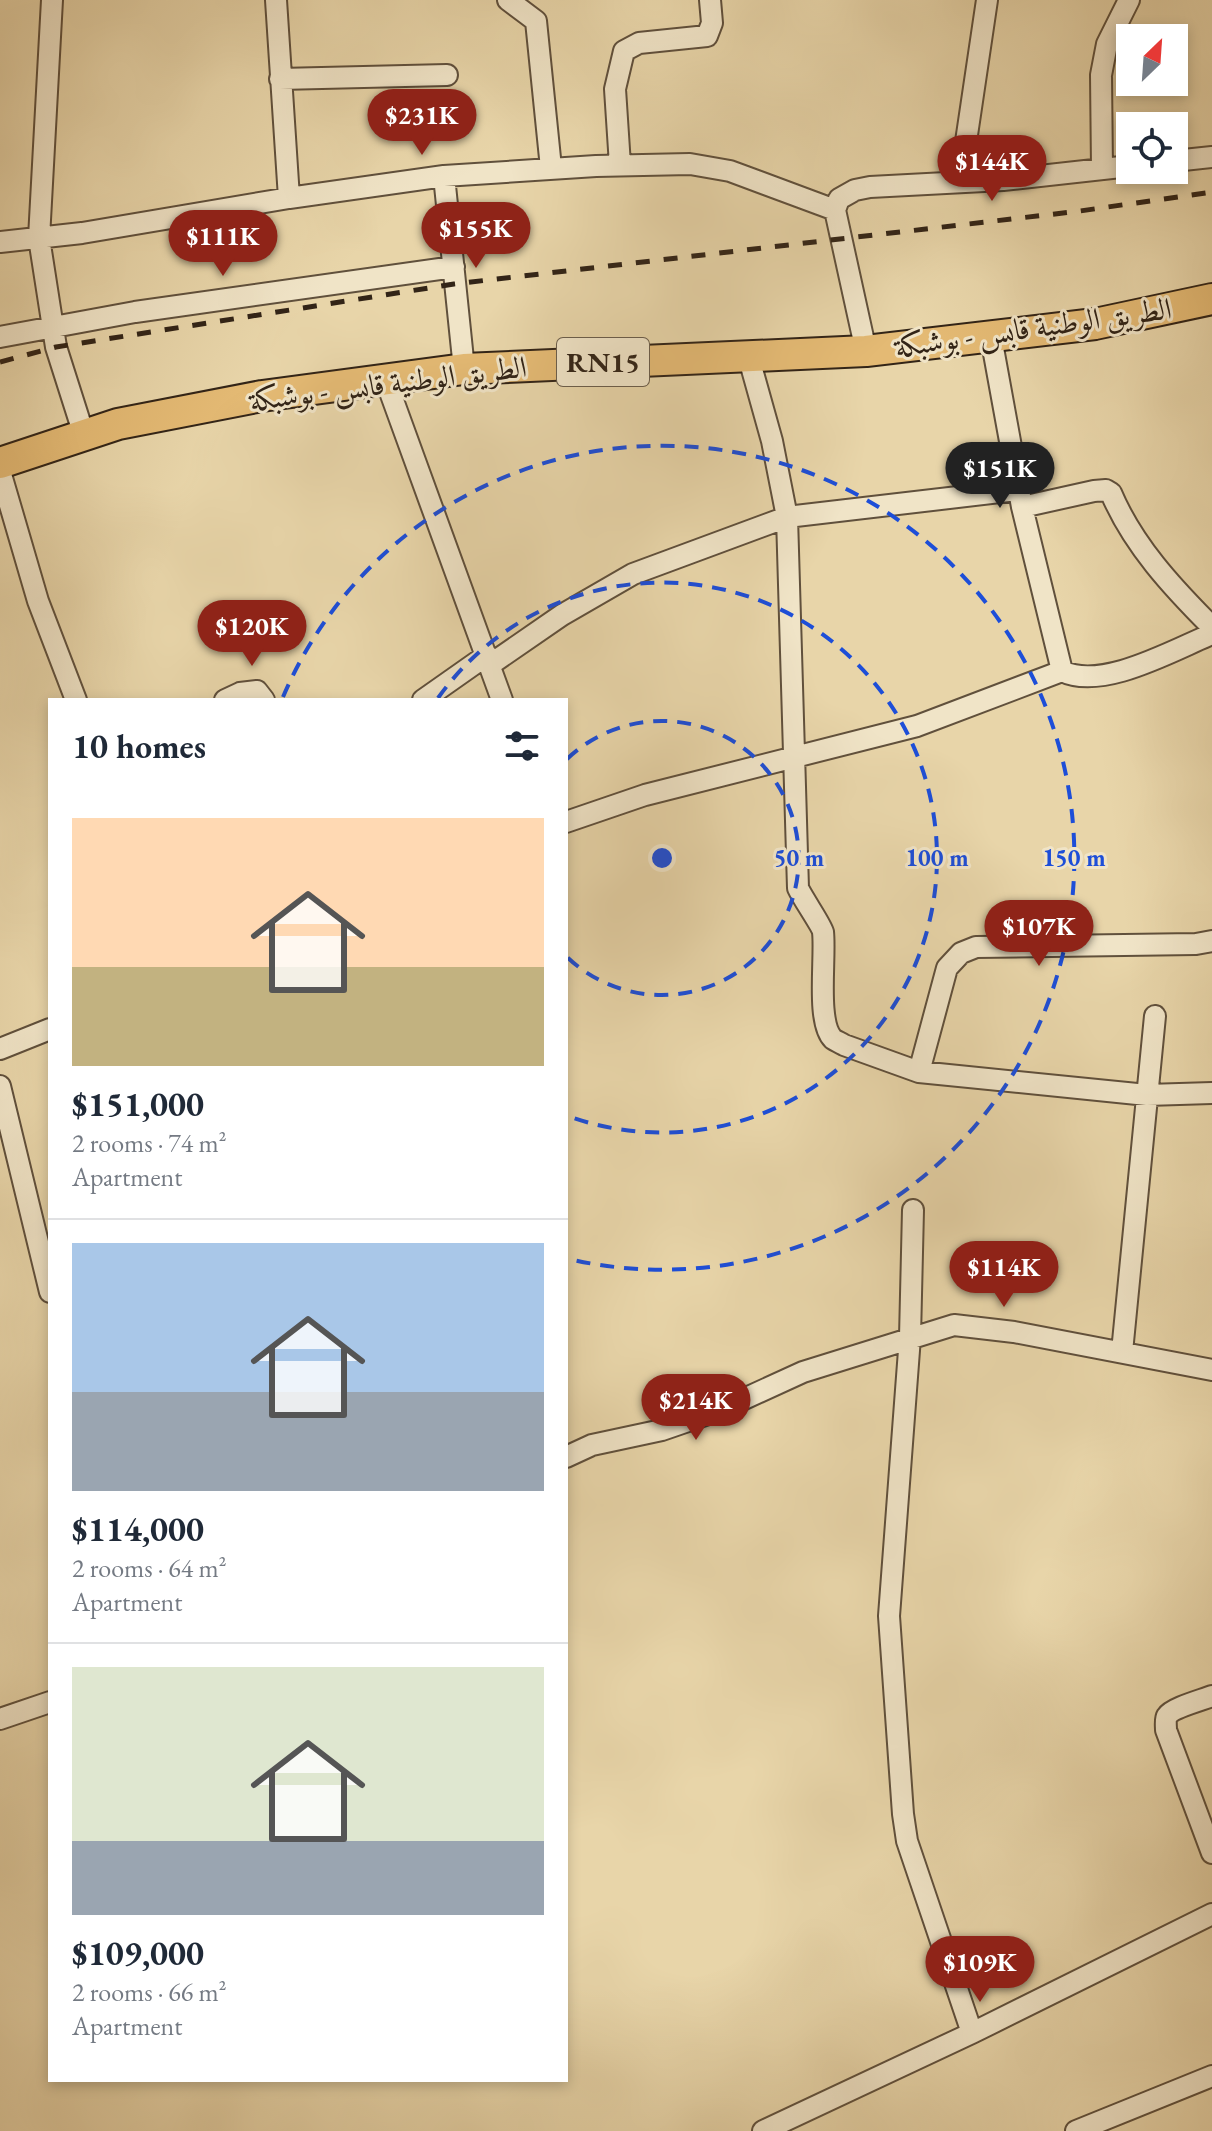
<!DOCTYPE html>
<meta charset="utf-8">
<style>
:root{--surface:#fff;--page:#f6f6f7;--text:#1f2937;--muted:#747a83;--line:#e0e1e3;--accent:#8f2418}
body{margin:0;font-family:"EB Garamond",Amiri,serif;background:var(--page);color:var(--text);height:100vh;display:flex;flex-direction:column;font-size:30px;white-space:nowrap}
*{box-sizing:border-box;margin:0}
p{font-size:26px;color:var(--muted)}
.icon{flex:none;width:44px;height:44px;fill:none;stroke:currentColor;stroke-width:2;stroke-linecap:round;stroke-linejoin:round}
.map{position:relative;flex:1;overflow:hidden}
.details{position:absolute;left:48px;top:698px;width:520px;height:1384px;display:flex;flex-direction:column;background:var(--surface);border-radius:0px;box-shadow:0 4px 12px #0003}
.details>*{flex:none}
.needle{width:52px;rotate:25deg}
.tools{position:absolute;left:1116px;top:24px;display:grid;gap:16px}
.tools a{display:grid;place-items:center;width:72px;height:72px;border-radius:0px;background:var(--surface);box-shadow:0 4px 12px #0003;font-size:40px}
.price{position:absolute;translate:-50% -68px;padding:0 18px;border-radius:28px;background:var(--accent);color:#fff;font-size:26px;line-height:52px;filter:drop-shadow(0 2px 4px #0008)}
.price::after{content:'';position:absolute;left:50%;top:48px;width:24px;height:18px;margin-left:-12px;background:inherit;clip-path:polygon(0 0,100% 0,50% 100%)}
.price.on{background:#222;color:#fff}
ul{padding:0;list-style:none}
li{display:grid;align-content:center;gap:16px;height:424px;padding:0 24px}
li+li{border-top:2px solid var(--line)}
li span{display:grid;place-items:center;height:248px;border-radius:0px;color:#555}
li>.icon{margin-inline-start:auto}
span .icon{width:144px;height:144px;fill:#fffc;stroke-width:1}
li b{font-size:34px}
h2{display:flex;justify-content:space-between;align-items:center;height:96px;padding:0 24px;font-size:34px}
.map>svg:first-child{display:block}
</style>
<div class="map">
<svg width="1212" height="2131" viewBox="0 0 1212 2131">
<rect width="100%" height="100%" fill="#e8d5a9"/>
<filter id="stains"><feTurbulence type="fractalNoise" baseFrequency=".0025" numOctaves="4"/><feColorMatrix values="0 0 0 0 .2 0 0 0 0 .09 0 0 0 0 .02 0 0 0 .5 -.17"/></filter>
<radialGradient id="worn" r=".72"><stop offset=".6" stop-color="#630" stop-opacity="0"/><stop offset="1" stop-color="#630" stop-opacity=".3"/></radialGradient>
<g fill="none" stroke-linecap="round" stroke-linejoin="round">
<g stroke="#60503c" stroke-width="24">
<path id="street" d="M52 0 39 238 56 347 84 435
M276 0 289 198
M508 0 536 21 551 168
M280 79 447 75
M1174 161 1212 157
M620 165 615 89 624 51 639 43 707 36 712 23 710 0
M1102 169 1101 75 1107 44 1129 0
M444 176 464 369
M960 182 987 0
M0 242 82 233 289 198 444 176 596 166 690 164 730 171 835 210
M0 337 135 312 454 267
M991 337 1022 507 1062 671
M866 351 835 210 839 199 855 190 870 187 1003 180 1130 166
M748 355 772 441 787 517 798 888C803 899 822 926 823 932 826 957 816 1022 833 1039 836 1041 841 1043 844 1045L919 1072 1147 1095 1212 1093
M386 381 502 700
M0 471 38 601 76 700
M1022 507 1094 491 1106 490 1111 493C1133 545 1172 587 1212 627
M491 664 562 615 633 574 787 517 1018 490
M225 700 240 693 257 691 264 700
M423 700 487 655
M566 822 645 795 917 726 1062 671C1102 691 1173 650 1212 634
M0 1049 50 1029
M919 1072 947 968 961 953 976 947 1196 944 1212 941
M0 1086 50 1292
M913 1210 910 1337 889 1616 903 1814 907 1841 972 2033
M1122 1352 1155 1016
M566 1457 592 1445 662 1430 720 1410 803 1372 954 1325 1014 1332 1212 1370
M1212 1696C1202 1700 1172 1708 1167 1716 1165 1719 1166 1726 1166 1730L1212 1853
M0 1719 50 1702
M763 2131 972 2033 1212 1914
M1076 2131 1212 2076"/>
</g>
<g stroke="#322417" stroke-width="34">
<path id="primary" d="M0 463 118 424 262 396 464 369 866 351 1095 324 1212 299"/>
</g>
<use href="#street" stroke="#f0e4c7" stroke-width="20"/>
<use href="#primary" stroke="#e4ba74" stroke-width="30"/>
<path stroke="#322417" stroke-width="5" stroke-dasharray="14 14" stroke-linecap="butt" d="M0 362 56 347 454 284 1080 211 1212 192"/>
</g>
<g fill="none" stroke="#1d4ed8" stroke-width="4" stroke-dasharray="14 10">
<path d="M567 759A137 137 0 1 1 567 957"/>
<path d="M438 698A275 275 0 1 1 568 1116"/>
<path d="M283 697A412 412 0 1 1 569 1259"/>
</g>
<g text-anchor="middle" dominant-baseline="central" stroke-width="6" stroke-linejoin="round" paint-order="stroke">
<rect fill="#f0e4c7" stroke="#6b5e4c" stroke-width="2" x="557" y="338" width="92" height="48" rx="6"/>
<g font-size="28" font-weight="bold" fill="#322417">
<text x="603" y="362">RN15</text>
</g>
<g font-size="30" fill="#322417" stroke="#f0e4c7">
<text transform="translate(1033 327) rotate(-8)">الطريق الوطنية قابس - بوشبكة</text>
<text transform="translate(388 383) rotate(-7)">الطريق الوطنية قابس - بوشبكة</text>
</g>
</g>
<circle cx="662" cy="858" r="12" fill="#1d4ed8" stroke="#f0e4c7" stroke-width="4"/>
<g font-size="24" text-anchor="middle" font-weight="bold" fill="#1d4ed8" stroke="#f0e4c7" stroke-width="6" stroke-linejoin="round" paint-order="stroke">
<text x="799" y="866">50 m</text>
<text x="937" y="866">100 m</text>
<text x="1074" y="866">150 m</text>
</g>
<rect width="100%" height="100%" filter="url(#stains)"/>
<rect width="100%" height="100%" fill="url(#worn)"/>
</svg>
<div class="tools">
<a><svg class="needle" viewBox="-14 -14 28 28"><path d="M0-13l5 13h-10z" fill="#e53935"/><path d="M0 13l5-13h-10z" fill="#747a83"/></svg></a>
<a><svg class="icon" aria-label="locate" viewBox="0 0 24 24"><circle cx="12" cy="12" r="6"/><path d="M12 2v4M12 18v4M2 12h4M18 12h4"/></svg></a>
</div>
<b class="price" style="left:422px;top:157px">$231K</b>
<b class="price" style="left:992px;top:203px">$144K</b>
<b class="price" style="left:476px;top:270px">$155K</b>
<b class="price" style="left:223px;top:278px">$111K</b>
<b class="price on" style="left:1000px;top:510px">$151K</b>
<b class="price" style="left:252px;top:668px">$120K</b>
<b class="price" style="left:1039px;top:968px">$107K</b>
<b class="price" style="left:1004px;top:1309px">$114K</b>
<b class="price" style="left:696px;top:1442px">$214K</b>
<b class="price" style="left:980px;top:2004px">$109K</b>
<section class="details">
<h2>10 homes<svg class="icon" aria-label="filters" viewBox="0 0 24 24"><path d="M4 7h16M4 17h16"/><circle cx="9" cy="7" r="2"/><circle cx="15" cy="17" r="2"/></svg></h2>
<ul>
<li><span style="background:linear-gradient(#ffd9b3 60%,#c2b280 0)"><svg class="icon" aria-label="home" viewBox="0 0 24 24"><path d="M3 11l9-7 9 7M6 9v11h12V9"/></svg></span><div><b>$151,000</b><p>2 rooms · 74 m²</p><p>Apartment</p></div></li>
<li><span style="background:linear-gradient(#a9c7e8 60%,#9aa5b1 0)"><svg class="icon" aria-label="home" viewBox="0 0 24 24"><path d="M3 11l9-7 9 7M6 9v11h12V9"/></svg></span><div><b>$114,000</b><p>2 rooms · 64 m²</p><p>Apartment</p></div></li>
<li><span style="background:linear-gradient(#dfe7d0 70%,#9aa5b1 0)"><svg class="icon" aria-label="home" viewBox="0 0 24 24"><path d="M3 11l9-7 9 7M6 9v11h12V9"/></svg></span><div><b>$109,000</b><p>2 rooms · 66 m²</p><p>Apartment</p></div></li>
</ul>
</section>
</div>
